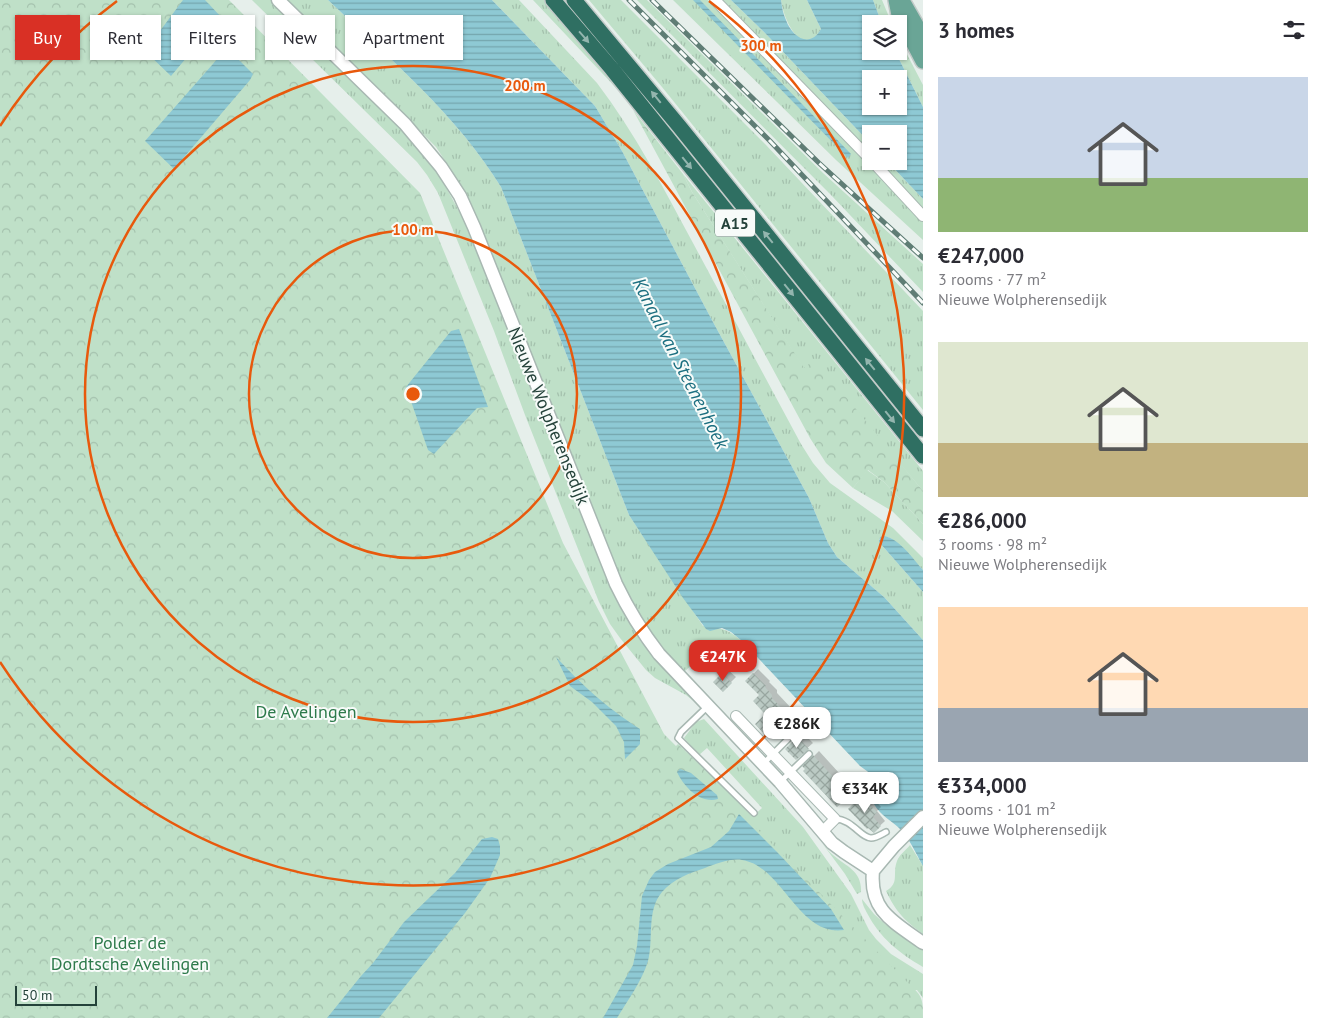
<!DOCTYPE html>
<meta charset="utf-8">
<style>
:root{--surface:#fff;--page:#f2f2f3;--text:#2b2b33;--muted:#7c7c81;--accent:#d93025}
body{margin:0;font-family:"PT Sans",sans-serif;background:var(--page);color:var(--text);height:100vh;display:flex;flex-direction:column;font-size:19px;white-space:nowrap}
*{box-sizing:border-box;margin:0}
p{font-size:16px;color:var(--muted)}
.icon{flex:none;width:28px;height:28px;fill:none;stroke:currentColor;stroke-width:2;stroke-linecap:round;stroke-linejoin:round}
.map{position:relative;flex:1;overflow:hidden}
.side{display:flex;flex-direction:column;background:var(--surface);width:400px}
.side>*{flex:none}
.banner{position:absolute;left:15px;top:15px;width:475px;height:45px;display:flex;gap:10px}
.controls{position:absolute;left:862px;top:15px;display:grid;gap:10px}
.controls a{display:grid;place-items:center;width:45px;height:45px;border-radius:0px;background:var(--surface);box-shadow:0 1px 4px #0004;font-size:25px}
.scale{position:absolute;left:15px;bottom:12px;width:82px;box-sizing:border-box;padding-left:5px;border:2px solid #24423a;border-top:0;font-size:14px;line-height:18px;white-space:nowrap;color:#24423a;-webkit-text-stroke:4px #f7fbf9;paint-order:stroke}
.price{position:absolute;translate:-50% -42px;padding:0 11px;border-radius:10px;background:#fff;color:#222;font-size:16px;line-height:32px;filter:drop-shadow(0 1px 2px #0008)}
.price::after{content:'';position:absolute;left:50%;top:30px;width:15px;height:11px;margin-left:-8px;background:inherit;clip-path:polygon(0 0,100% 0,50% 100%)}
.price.current{background:var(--accent);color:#fff}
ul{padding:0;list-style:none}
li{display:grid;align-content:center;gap:10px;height:265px;padding:0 15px}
li span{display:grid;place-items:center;height:155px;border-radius:0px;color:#555}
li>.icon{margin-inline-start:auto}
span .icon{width:90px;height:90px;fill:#fffc;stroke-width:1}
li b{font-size:21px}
h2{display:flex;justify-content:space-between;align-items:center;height:60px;padding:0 15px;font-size:21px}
.tag{padding:0 18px;border-radius:0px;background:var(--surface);box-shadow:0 1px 4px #0004;font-size:18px;line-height:45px}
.tag.current{background:var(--accent);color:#fff}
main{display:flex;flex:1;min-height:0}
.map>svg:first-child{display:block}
</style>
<main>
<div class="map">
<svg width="923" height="1018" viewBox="0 0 923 1018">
<defs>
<pattern id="grass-tufts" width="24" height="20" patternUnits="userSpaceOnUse" patternTransform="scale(1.25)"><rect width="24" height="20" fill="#bfe0c8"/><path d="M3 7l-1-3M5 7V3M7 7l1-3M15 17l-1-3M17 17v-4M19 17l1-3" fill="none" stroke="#a4c1ad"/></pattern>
<pattern id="forest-crowns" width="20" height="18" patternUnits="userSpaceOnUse" patternTransform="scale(1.25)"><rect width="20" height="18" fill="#bfe0c8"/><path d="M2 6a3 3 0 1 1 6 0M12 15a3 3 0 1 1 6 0" fill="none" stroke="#a4c1ad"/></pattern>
<pattern id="water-rules" width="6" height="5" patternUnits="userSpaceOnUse" patternTransform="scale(1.25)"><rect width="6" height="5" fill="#8ec9d4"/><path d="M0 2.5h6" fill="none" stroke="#74a5ad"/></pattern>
<pattern id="building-cross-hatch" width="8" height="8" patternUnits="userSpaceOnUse" patternTransform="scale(1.25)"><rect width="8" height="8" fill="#bbcac4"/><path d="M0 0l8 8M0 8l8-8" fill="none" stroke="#98a6a0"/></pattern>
</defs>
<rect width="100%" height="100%" fill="#e6efeb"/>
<path fill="url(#grass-tufts)" d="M252 0H271L414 142 437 171 471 233 566 477 618 604 641 642 697 702 696 703 686 695 655 678 646 670 620 638 610 624 599 602 525 415 494 331 438 193 427 175 417 162Z
M288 0H328C389 58 457 115 501 187L629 515 703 626C721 628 728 629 742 641 714 641 704 655 684 672L651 634 621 584 483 232 461 185 436 147Z
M492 0H519L597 83C635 133 664 189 693 243 729 310 765 377 801 444L813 463 830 483 893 528 923 558V570L892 539 888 537 879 539V542L923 592V640L884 597 837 557 828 543 809 498 713 322 622 151 595 106Z
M533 0H546L618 90Z
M589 0H621L766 145 923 311V410L662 87Z
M637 0H647L823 173 923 264V292L831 195Z
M673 0H708L711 3 851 144 923 222V240L836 160Z
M720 0H731L765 33 871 144V154L806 85Z
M781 0H807L821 29C802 62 783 18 781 0Z
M873 0H882L892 24H882Z
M899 39 923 85V107L895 51H899Z
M878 161H887L923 199V209Z
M683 174 923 471V491L897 460 804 369 692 192Z
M867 470 884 482 923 524V541L892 511 853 488Z
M704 719 803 827 851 894 869 930 876 939 891 954 923 974V998L917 990 583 1018 717 795 726 789 753 816 762 808 707 748 699 755 684 738 696 722Z
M822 843C826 847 829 852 833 855 847 867 862 871 861 892L857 894 845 874Z
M910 845 923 866V934C905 921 896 912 886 891 900 883 892 874 897 861 899 855 906 850 910 845Z
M862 899 874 914 885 924 923 950V967C899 953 880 938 867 913 865 909 862 904 862 899Z"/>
<path fill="url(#forest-crowns)" d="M0 0H229L420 193 563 543 664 734 676 746 678 744 726 789 722 793 910 985C923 996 923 1001 923 1018H0Z
M633 110 683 174 692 192 804 368 814 360 825 371 923 491V524L884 482 868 470 853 488 826 463 810 438Z"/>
<path fill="url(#water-rules)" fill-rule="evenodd" d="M183 0H205L223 19 204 37 171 76 145 51Z
M328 0H492L595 106 622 151 713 322 809 498 828 543 837 557 884 597 923 640V866C916 854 910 839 900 829 892 821 880 815 874 804 868 794 875 784 871 774L860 766 742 641 731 632 722 628 710 631 706 629 683 598 629 515 501 187C457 115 389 58 328 0Z
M693 0H700L851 154 848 158Z
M731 0H781C782 7 783 14 786 20 792 37 810 49 821 29L807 0H873L882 24H871V51H895L923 107V199L887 161H899V134H871V144L765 33ZM871 79H899V106H871Z
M227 48 253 74 250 80 174 169 145 141Z
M459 329 488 407 477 408 434 454 428 450 406 387 451 331Z
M884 536C900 539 913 559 923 570V592L879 542 880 537Z
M556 657C583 686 606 707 640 729V744L625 759 624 742 616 726 592 702 570 686Z
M680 769 691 773 717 795 718 799C700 804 684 787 677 772Z
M739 814 777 852 831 909 844 930C798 937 783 866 742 860 731 858 715 864 705 868 690 873 673 879 662 892 646 911 654 939 648 961 642 981 628 1000 617 1018H603L633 965 637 946 642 896 649 880 655 872 668 864 711 847 729 831Z
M492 837 498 839 500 846V855L490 878 465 913 379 1018H327L361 976 373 963 404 922 455 873 482 839Z"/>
<path fill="#0003" d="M727 669 736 677 723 690 715 682Z
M758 669 770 681 769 682 777 690V693L793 710 767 735V714L761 695 747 681Z
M803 733 813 743 796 758 786 749Z
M819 751 840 774 835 780 849 794 837 806 804 766Z
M867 792 881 807 877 811 885 821 873 832 850 809Z"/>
<path fill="url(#building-cross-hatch)" d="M722 673 732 683 723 692 713 682Z
M753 673 766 686 765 687 772 695V698L789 716 767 737 755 724 765 714 753 701 759 695 745 681Z
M797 737 809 749 796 760 785 749Z
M813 755 836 780 831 785 845 800 837 807 803 771 805 769 802 766Z
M861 796 877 812 873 817 881 826 874 833 868 828 867 829 848 809Z"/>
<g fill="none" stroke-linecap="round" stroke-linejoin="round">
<g stroke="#a8b8b2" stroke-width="8">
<path id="service" d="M707 707 681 732 678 738 754 813
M763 764 794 733 797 722
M780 782 809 754
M835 819C852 819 861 838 871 838 876 838 882 834 886 832"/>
</g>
<g stroke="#a8b8b2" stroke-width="12">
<path id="minor" d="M715 0 871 160
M872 161 923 216
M736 716 835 819 823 831"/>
</g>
<g stroke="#a8b8b2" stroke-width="15">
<path id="tertiary" d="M278 0 405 124 441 167 460 196 474 227 616 584C628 609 642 632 659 654L780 782 832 843 844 852 873 871C869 911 894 922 923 943
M873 871 894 846 923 817"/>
</g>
<g stroke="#c2cac8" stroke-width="18">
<path id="primary" d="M896 0 899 15 923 61
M904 4 923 37"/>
</g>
<g stroke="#c2cac8" stroke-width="18">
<path id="motorway" d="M553 0 612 69 923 456
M574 0 679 126 923 429"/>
</g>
<use href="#service" stroke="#fff" stroke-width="5"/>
<use href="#minor" stroke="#fff" stroke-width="10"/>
<use href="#tertiary" stroke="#fff" stroke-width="12"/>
<use href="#primary" stroke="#6aa596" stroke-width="15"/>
<use href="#motorway" stroke="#2f6f62" stroke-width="15"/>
<g stroke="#5f7d75" stroke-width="5">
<path id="rail" d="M629 0 770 141 923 303
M652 0 819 163 923 258"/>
</g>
<use href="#rail" stroke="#f7fbf9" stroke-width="3" stroke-dasharray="9" stroke-linecap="butt"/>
</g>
<defs><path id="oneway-solid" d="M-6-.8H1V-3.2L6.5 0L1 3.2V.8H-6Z" transform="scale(1.25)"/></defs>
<g fill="#93b5ae">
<use href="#oneway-solid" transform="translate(584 37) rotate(49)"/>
<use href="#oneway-solid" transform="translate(656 97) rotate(-129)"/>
<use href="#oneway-solid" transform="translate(687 163) rotate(51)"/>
<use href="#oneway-solid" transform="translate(768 237) rotate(-129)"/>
<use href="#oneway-solid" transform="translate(789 290) rotate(51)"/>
<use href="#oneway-solid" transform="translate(870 364) rotate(-129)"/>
<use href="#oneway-solid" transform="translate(890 417) rotate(51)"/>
</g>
<g fill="none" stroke="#e8590c" stroke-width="2.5">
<circle cx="413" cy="394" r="164"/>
<circle cx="413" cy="394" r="328"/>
<path d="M0 126A492 492 0 0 1 117 1M709 1A492 492 0 1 1 0 662"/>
</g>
<g text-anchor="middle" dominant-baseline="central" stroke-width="4" stroke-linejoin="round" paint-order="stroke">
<rect fill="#f7fbf9" stroke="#637a73" stroke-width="1" x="715" y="209.5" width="40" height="27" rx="4"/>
<g font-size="16" font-weight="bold" fill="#24423a">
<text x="735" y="223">A15</text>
</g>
<g font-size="18" fill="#24423a" stroke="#f7fbf9">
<text transform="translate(549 416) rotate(68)">Nieuwe Wolpherensedijk</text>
</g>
<g font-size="18" fill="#2d7a4b" stroke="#f7fbf9">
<text x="306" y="711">De Avelingen</text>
<text x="130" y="942">Polder de<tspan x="130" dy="21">Dordtsche Avelingen</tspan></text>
</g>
<g font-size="19" font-style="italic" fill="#1c6f80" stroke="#f7fbf9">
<text transform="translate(681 363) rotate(63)">Kanaal van Steenenhoek</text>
</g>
</g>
<circle cx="413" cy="394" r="8" fill="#e8590c" stroke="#f7fbf9" stroke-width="2.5"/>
<g font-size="15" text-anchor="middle" font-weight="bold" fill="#e8590c" stroke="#f7fbf9" stroke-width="4" stroke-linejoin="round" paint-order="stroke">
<text x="761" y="51">300 m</text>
<text x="525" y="91">200 m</text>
<text x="413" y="235">100 m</text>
</g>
</svg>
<div class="controls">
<a><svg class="icon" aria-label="layers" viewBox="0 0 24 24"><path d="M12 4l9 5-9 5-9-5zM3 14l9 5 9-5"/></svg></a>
<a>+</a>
<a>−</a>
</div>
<div class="scale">50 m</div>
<b class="price current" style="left:723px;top:682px">€247K</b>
<b class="price" style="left:797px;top:749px">€286K</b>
<b class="price" style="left:865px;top:814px">€334K</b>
<div class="banner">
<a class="tag current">Buy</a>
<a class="tag">Rent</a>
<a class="tag">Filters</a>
<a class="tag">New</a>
<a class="tag">Apartment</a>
</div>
</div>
<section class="side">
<h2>3 homes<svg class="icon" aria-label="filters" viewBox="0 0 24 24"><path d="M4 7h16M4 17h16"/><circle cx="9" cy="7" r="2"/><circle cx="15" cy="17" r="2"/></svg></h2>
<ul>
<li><span style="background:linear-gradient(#c9d6e8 65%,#8fb573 0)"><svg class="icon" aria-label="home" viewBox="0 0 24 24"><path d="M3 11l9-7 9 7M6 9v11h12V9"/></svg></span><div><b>€247,000</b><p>3 rooms · 77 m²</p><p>Nieuwe Wolpherensedijk</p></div></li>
<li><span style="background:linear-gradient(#dfe7d0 65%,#c2b280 0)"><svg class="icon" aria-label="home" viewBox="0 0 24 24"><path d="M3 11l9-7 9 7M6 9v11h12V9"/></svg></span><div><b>€286,000</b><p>3 rooms · 98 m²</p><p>Nieuwe Wolpherensedijk</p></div></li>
<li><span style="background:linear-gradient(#ffd9b3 65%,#9aa5b1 0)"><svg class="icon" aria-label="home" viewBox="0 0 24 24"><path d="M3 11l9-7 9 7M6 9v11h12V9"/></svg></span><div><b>€334,000</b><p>3 rooms · 101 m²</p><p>Nieuwe Wolpherensedijk</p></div></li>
</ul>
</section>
</main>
